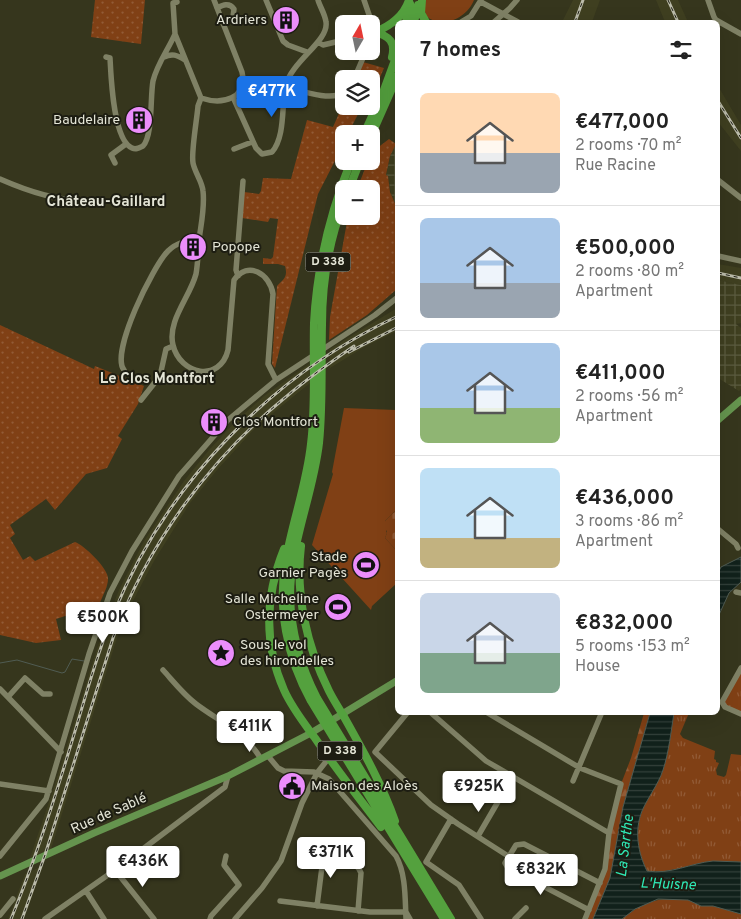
<!DOCTYPE html>
<meta charset="utf-8">
<style>
:root{--surface:#fff;--page:#f2f2f2;--text:#222;--muted:#767676;--line:#e0e0e0;--accent:#1a73e8}
body{margin:0;font-family:Overpass,sans-serif;background:var(--page);color:var(--text);height:100vh;display:flex;flex-direction:column;font-size:19px;white-space:nowrap}
*{box-sizing:border-box;margin:0}
p{font-size:16px;color:var(--muted)}
.icon{flex:none;width:28px;height:28px;fill:none;stroke:currentColor;stroke-width:2;stroke-linecap:round;stroke-linejoin:round}
.map{position:relative;flex:1;overflow:hidden}
.panel{position:absolute;left:395px;top:20px;width:325px;height:695px;display:flex;flex-direction:column;background:var(--surface);border-radius:8px;box-shadow:0 5px 20px #0002}
.panel>*{flex:none}
.needle{width:32px;rotate:9deg}
.tools{position:absolute;left:335px;top:15px;display:grid;gap:10px}
.tools a{display:grid;place-items:center;width:45px;height:45px;border-radius:8px;background:var(--surface);box-shadow:0 5px 20px #0002;font-size:25px}
.price{position:absolute;translate:-50% -42px;padding:0 11px;border-radius:5px;background:#fff;color:#222;font-size:16px;line-height:32px;filter:drop-shadow(0 1px 2px #0008)}
.price::after{content:'';position:absolute;left:50%;top:30px;width:15px;height:11px;margin-left:-8px;background:inherit;clip-path:polygon(0 0,100% 0,50% 100%)}
.price.active{background:var(--accent);color:#fff}
ul{padding:0;list-style:none}
li{display:flex;align-items:center;gap:15px;height:125px;padding:0 25px}
li+li{border-top:1px solid var(--line)}
li span{display:grid;place-items:center;flex:none;width:140px;height:100px;border-radius:8px;color:#555}
li>.icon{margin-inline-start:auto}
span .icon{width:60px;height:60px;fill:#fffc;stroke-width:1}
li b{font-size:21px}
h2{display:flex;justify-content:space-between;align-items:center;height:60px;padding:0 25px;font-size:21px}
.map>svg:first-child{display:block}
</style>
<div class="map">
<svg width="741" height="919" viewBox="0 0 741 919">
<defs>
<pattern id="industrial-grid" width="8" height="8" patternUnits="userSpaceOnUse" patternTransform="scale(1.25)"><rect width="8" height="8" fill="#3f3f20"/><path d="M0 4h8M4 0v8" fill="none" stroke="#5b5b40"/></pattern>
<pattern id="grass-dots" width="8" height="8" patternUnits="userSpaceOnUse" patternTransform="scale(1.25)"><rect width="8" height="8" fill="#804015"/><path d="M2 2h.1M6 6h.1" fill="none" stroke="#925b36" stroke-width="1.8" stroke-linecap="round"/></pattern>
<pattern id="forest-firs" width="22" height="20" patternUnits="userSpaceOnUse" patternTransform="scale(1.25)"><rect width="22" height="20" fill="#804015"/><path d="M5 1l3.5 6h-7zM16 11l3.5 6h-7z" fill="#925b36"/></pattern>
<pattern id="cemetery-stones" width="16" height="16" patternUnits="userSpaceOnUse" patternTransform="scale(1.25)"><rect width="16" height="16" fill="#804015"/><path d="M2 7V4a2 2 0 0 1 4 0v3zM10 15v-3a2 2 0 0 1 4 0v3z" fill="#925b36"/></pattern>
<pattern id="park-tufts" width="24" height="20" patternUnits="userSpaceOnUse" patternTransform="scale(1.25)"><rect width="24" height="20" fill="#804015"/><path d="M3 7l-1-3M5 7V3M7 7l1-3M15 17l-1-3M17 17v-4M19 17l1-3" fill="none" stroke="#925b36"/></pattern>
<pattern id="water-rules" width="6" height="5" patternUnits="userSpaceOnUse" patternTransform="scale(1.25)"><rect width="6" height="5" fill="#11211b"/><path d="M0 2.5h6" fill="none" stroke="#34413b"/></pattern>
</defs>
<rect width="100%" height="100%" fill="#36361d"/>
<path fill="#3f3f20" d="M573 0H600L592 22H562Z
M656 0H678L688 22H665Z
M718 86 741 125V151L718 122Z
M718 264 741 268V285L718 280Z
M397 308V331L366 346 330 368V349Z
M309 364 310 383 257 426 217 470 190 503 154 561 126 614 116 641 51 849 30 858 55 784 93 661 107 620 119 590 144 541 184 481 209 450 235 422 264 396Z
M43 866 24 919H8L25 874Z"/>
<path fill="url(#industrial-grid)" d="M397 141V208L391 194 388 176H386L390 156Z
M718 280 741 285V323L736 324 741 328V389L739 391 718 378Z"/>
<path fill="url(#grass-dots)" d="M95 0H145L141 44 91 37Z
M363 62 384 68 375 89 371 93V79H356Z
M344 102V106H362L348 134H344V143L318 194 275 368 272 364 277 286C284 279 288 277 285 266L278 264H263V258L271 259 273 257 278 219 270 218 268 222 242 218 244 192 259 194 261 191 263 178 291 179 307 120 333 127Z
M389 139 396 144 390 156 386 175 388 176 390 192 397 208V289L367 315 329 340 330 317 348 216H371V189H357L368 161H371L372 152Z
M0 325 94 369 95 366 144 386 138 404 118 436 122 439 107 468 86 474 55 510 46 499 10 525 15 534 10 538 23 560 30 556 35 561 75 542C84 545 109 569 108 579 108 587 102 597 99 605L56 619 61 640 36 643 0 635Z"/>
<path fill="url(#forest-firs)" d="M644 713H650L623 807 610 878 593 919H585L600 883 621 784 631 758Z"/>
<path fill="url(#cemetery-stones)" d="M397 509V551L385 538 387 533 385 521Z"/>
<path fill="url(#park-tufts)" d="M741 670V712L726 706 724 700Z
M674 713H689L680 734 683 738 715 751 714 759 716 760V762L719 763 716 770 717 775 724 777 726 775 731 754 741 755V862C732 862 722 861 713 861 691 863 671 874 647 871 638 853 634 831 642 811 648 797 658 784 663 770 669 752 671 731 674 713Z
M672 898 688 900 701 905 713 906 741 914V919H622C637 906 653 899 672 898Z"/>
<path fill="#804015" d="M426 0H474C467 18 442 30 426 16L424 7Z
M344 408 396 410 397 411V509L385 521 391 526 386 531 387 533 385 538 397 551V583L372 606 371 610 312 545 333 474 332 472Z"/>
<path fill="url(#water-rules)" stroke="#505c53" d="M741 557V582L729 593 718 617V573L721 567Z
M650 713H674C671 731 669 752 663 770 658 785 648 797 642 811 634 831 638 853 647 871 670 875 691 863 713 861 722 861 732 862 741 862V914L713 906H701L688 900 658 899 635 909 622 919H593L610 878 623 807Z"/>
<g fill="none" stroke-linecap="round" stroke-linejoin="round">
<path stroke="#505c53" stroke-width="1" d="M0 663 17 660 62 673 65 672 72 659 84 661"/>
<path stroke="#7f8165" stroke-width="5.5" d="M266 0 283 41 288 45 307 52
M364 0 375 32
M708 0 714 17 716 20 741 34
M177 2 173 3 175 34 201 98
M481 2 518 22
M217 8C223 5 229 2 234 9L233 17 223 22
M461 22 471 16 481 0
M494 22 510 8 517 0
M371 41 375 32
M318 42 323 45 344 40
M106 57 110 58C111 76 113 140 132 148 136 150 139 148 143 146 153 135 150 98 153 81 157 64 168 50 175 34
M164 57C172 53 177 55 185 60
M354 79 366 51
M285 87C302 91 329 101 344 93
M233 97 256 148 262 154 272 152C286 136 281 103 286 85 292 61 329 41 326 22 325 14 320 7 318 0
M201 98 198 106C197 119 191 152 193 163 195 173 202 181 203 191 205 207 201 224 199 240 198 252 198 263 196 274 190 297 167 321 173 345 180 375 220 383 228 350L234 280C248 260 270 274 273 294L268 364 276 380
M201 98C222 105 248 99 242 72L214 0
M234 149 252 142
M115 163 111 155 126 144
M0 179C25 190 55 201 83 200
M718 180 741 198
M718 256 741 261
M238 276 236 270 243 181
M124 370C110 353 153 266 168 251 176 243 189 239 200 239
M141 400 160 376 166 349 173 346
M718 529 736 544 738 548
M736 592 741 593
M741 668 722 702 725 707 741 714
M163 670C173 681 183 694 196 704 220 722 245 732 261 759
M0 689 61 752
M8 697 25 678 43 694H50
M408 712 375 752 431 805 458 824 508 856
M430 712 486 761 609 833
M486 712 580 768 621 784 609 833 605 869 585 919
M268 756 278 768 284 771 314 772 329 779 396 856C406 874 405 898 406 919
M573 781 602 712
M0 784 49 791
M451 819 426 862 459 885 481 919
M478 836 499 800
M0 856 46 799 89 654 110 593 132 551 179 476 228 420 276 380 375 315 398 297
M115 870 154 919
M86 891 104 919
M280 901 370 912H406L410 919
M317 906 324 851 329 845C343 846 351 860 359 869L361 873 358 911
M589 910 508 868 505 863 516 845 524 844 600 883
M0 915 13 899
M45 919 115 870 225 787 228 776
M210 919 211 916 239 885 224 865 226 856
M235 919 262 888 281 861 302 803 317 773 328 759
M515 919 526 908"/>
<path stroke="#65944e" stroke-width="7" d="M718 420 741 400
M0 876 94 833 228 776 311 733 398 680"/>
<path stroke="#54a13e" stroke-width="8" d="M422 0 421 13 426 22
M406 22 410 4
M414 22 418 5
M375 32C389 36 396 42 392 57
M375 32C390 26 404 16 409 0
M364 134 384 90 398 52
M371 136 398 75
M351 161C330 213 317 267 314 323 313 363 316 404 311 444 307 483 293 520 286 559 277 607 287 658 311 701L444 919
M349 189 360 161
M344 202C329 240 322 284 322 325 321 364 323 404 319 443 313 495 290 544 290 596 291 632 301 667 317 698L451 919
M301 546C295 595 307 647 329 691 333 699 338 707 343 715 362 749 382 784 395 821
M284 549C265 596 263 642 284 690 292 708 304 723 315 738 336 769 359 798 381 827"/>
<g stroke="#bba" stroke-width="3">
<path id="rail" d="M668 0 678 22
M575 22 583 0
M718 101 741 138
M718 273 741 278
M349 352 398 327
M11 919C35 861 54 801 72 741 85 699 96 656 113 615 166 484 270 376 398 316
M22 919 45 855 113 638C148 544 209 459 287 396 308 378 331 362 354 346"/>
</g>
<use href="#rail" stroke="#1d1d12" stroke-width="1" stroke-dasharray="4" stroke-linecap="butt"/>
</g>
<defs>
<g id="building-disc" transform="scale(1.4375)"><circle r="9.5" fill="#eb8dfb" stroke="#1d1d12"/><path d="M-4-6H4V6H1V3H-1V6H-4ZM-2.5-4.3h1.7v1.8h-1.7ZM.8-4.3h1.7v1.8H.8ZM-2.5-1h1.7V.8h-1.7ZM.8-1h1.7V.8H.8Z" fill="#111"/></g>
<g id="stadium-disc" transform="scale(1.4375)"><circle r="9.5" fill="#eb8dfb" stroke="#1d1d12"/><path d="M0-5a6.5 5 0 1 0 0 10a6.5 5 0 1 0 0-10ZM-3.5-1.8h7v3.6h-7Z" fill="#111"/></g>
<g id="sight-disc" transform="scale(1.4375)"><circle r="9.5" fill="#eb8dfb" stroke="#1d1d12"/><path d="M0-6L1.8-2.2L6-1.7L2.9 1.2L3.7 5.4L0 3.3L-3.7 5.4L-2.9 1.2L-6-1.7L-1.8-2.2Z" fill="#111"/></g>
<g id="civic-disc" transform="scale(1.4375)"><circle r="9.5" fill="#eb8dfb" stroke="#1d1d12"/><path d="M-.6-6.5H3V-4.5H.6V-3L4-1V1h2V6H-6V1h2V-1L-.6-3ZM-1.2 2.5V6h2.4V2.5Z" fill="#111"/></g>
</defs>
<g fill-rule="evenodd">
<use href="#building-disc" x="286" y="20"/>
<use href="#building-disc" x="139" y="120"/>
<use href="#building-disc" x="193" y="247"/>
<use href="#building-disc" x="214" y="422"/>
<use href="#stadium-disc" x="366" y="565"/>
<use href="#stadium-disc" x="338" y="607"/>
<use href="#sight-disc" x="221" y="653"/>
<use href="#civic-disc" x="292" y="786"/>
</g>
<g text-anchor="middle" dominant-baseline="central" stroke-width="4" stroke-linejoin="round" paint-order="stroke">
<g fill="#1d1d12" stroke="#a8a99b" stroke-width="1">
<rect x="305.5" y="252.5" width="45" height="19" rx="4"/>
<rect x="317.5" y="741.5" width="45" height="19" rx="4"/>
</g>
<g font-size="12" font-weight="bold" fill="#e4e5d6">
<text x="328" y="262">D 338</text>
<text x="340" y="751">D 338</text>
</g>
<g font-size="14" fill="#e4e5d6" stroke="#1d1d12" text-anchor="end">
<text x="267" y="20">Ardriers</text>
<text x="120" y="120">Baudelaire</text>
<text x="212" y="247" text-anchor="start">Popope</text>
<text x="233" y="422" text-anchor="start">Clos Montfort</text>
<text x="347" y="557">Stade<tspan x="347" dy="16">Garnier Pagès</tspan></text>
<text x="319" y="599">Salle Micheline<tspan x="319" dy="16">Ostermeyer</tspan></text>
<text x="240" y="645" text-anchor="start">Sous le vol<tspan x="240" dy="16">des hirondelles</tspan></text>
<text x="311" y="786" text-anchor="start">Maison des Aloès</text>
</g>
<g font-size="14" fill="#e4e5d6" stroke="#1d1d12">
<text transform="translate(109 814) rotate(-24)">Rue de Sablé</text>
</g>
<g font-size="15" font-weight="bold" fill="#e4e5d6" stroke="#1d1d12">
<text x="106" y="202">Château-Gaillard</text>
<text x="157" y="379">Le Clos Montfort</text>
</g>
<g font-size="15" font-style="italic" fill="#2fe8b5" stroke="#1d1d12">
<text transform="translate(626 846) rotate(-83)">La Sarthe</text>
<text transform="translate(668 885) rotate(2)">L'Huisne</text>
</g>
</g>
</svg>
<div class="tools">
<a><svg class="needle" viewBox="-14 -14 28 28"><path d="M0-13l5 13h-10z" fill="#e53935"/><path d="M0 13l5-13h-10z" fill="#767676"/></svg></a>
<a><svg class="icon" aria-label="layers" viewBox="0 0 24 24"><path d="M12 4l9 5-9 5-9-5zM3 14l9 5 9-5"/></svg></a>
<a>+</a>
<a>−</a>
</div>
<b class="price active" style="left:272px;top:118px">€477K</b>
<b class="price" style="left:103px;top:644px">€500K</b>
<b class="price" style="left:250px;top:753px">€411K</b>
<b class="price" style="left:479px;top:813px">€925K</b>
<b class="price" style="left:331px;top:879px">€371K</b>
<b class="price" style="left:143px;top:888px">€436K</b>
<b class="price" style="left:541px;top:896px">€832K</b>
<section class="panel">
<h2>7 homes<svg class="icon" aria-label="filters" viewBox="0 0 24 24"><path d="M4 7h16M4 17h16"/><circle cx="9" cy="7" r="2"/><circle cx="15" cy="17" r="2"/></svg></h2>
<ul>
<li><span style="background:linear-gradient(#ffd9b3 60%,#9aa5b1 0)"><svg class="icon" aria-label="home" viewBox="0 0 24 24"><path d="M3 11l9-7 9 7M6 9v11h12V9"/></svg></span><div><b>€477,000</b><p>2 rooms · 70 m²</p><p>Rue Racine</p></div></li>
<li><span style="background:linear-gradient(#a9c7e8 65%,#9aa5b1 0)"><svg class="icon" aria-label="home" viewBox="0 0 24 24"><path d="M3 11l9-7 9 7M6 9v11h12V9"/></svg></span><div><b>€500,000</b><p>2 rooms · 80 m²</p><p>Apartment</p></div></li>
<li><span style="background:linear-gradient(#a9c7e8 65%,#8fb573 0)"><svg class="icon" aria-label="home" viewBox="0 0 24 24"><path d="M3 11l9-7 9 7M6 9v11h12V9"/></svg></span><div><b>€411,000</b><p>2 rooms · 56 m²</p><p>Apartment</p></div></li>
<li><span style="background:linear-gradient(#bfe0f5 70%,#c2b280 0)"><svg class="icon" aria-label="home" viewBox="0 0 24 24"><path d="M3 11l9-7 9 7M6 9v11h12V9"/></svg></span><div><b>€436,000</b><p>3 rooms · 86 m²</p><p>Apartment</p></div></li>
<li><span style="background:linear-gradient(#c9d6e8 60%,#7fa58c 0)"><svg class="icon" aria-label="home" viewBox="0 0 24 24"><path d="M3 11l9-7 9 7M6 9v11h12V9"/></svg></span><div><b>€832,000</b><p>5 rooms · 153 m²</p><p>House</p></div></li>
</ul>
</section>
</div>
